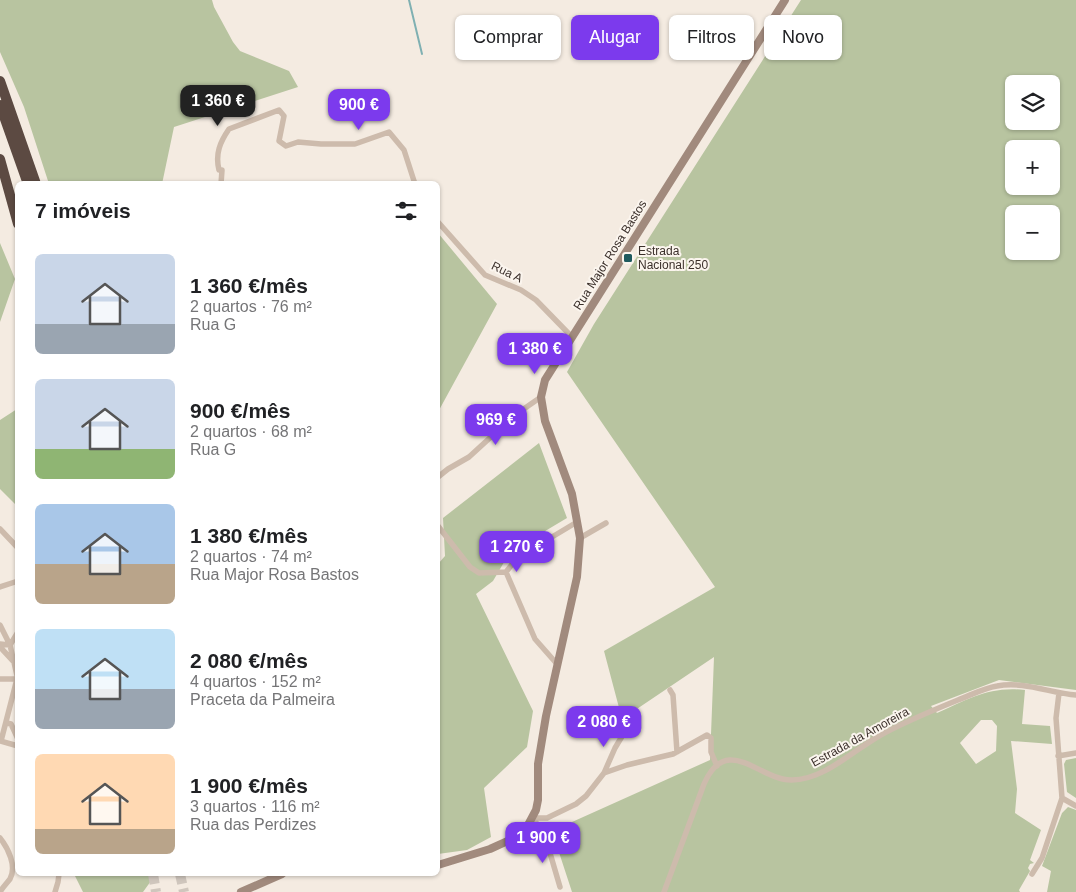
<!DOCTYPE html>
<html lang="pt">
<meta charset="utf-8">
<style>
:root{--surface:#fff;--page:#f2f2f2;--text:#202124;--muted:#757577;--accent:#7c3aed}
body{margin:0;font-family:Arial,sans-serif;background:var(--page);color:var(--text);height:100vh;display:flex;flex-direction:column;font-size:19px;white-space:nowrap}
*{box-sizing:border-box;margin:0}
p{font-size:16px;color:var(--muted)}
.icon{flex:none;width:28px;height:28px;fill:none;stroke:currentColor;stroke-width:2;stroke-linecap:round;stroke-linejoin:round}
.map{position:relative;flex:1;overflow:hidden}
.panel{position:absolute;left:15px;top:181px;width:425px;height:695px;display:flex;flex-direction:column;background:var(--surface);border-radius:8px;box-shadow:0 1px 4px #0004}
.panel>*{flex:none}
.guide{position:absolute;left:455px;top:15px;width:475px;height:45px;display:flex;gap:10px}
.controls{position:absolute;left:1005px;top:75px;display:grid;gap:10px}
.controls a{display:grid;place-items:center;width:55px;height:55px;border-radius:8px;background:var(--surface);box-shadow:0 1px 4px #0004;font-size:25px}
.price{position:absolute;translate:-50% -42px;padding:0 11px;border-radius:10px;background:var(--accent);color:#fff;font-size:16px;line-height:32px;filter:drop-shadow(0 1px 2px #0008)}
.price::after{content:'';position:absolute;left:50%;top:30px;width:15px;height:11px;margin-left:-8px;background:inherit;clip-path:polygon(0 0,100% 0,50% 100%)}
.price.current{background:#222;color:#fff}
ul{padding:0;list-style:none}
li{display:flex;align-items:center;gap:15px;height:125px;padding:0 20px}
li span{display:grid;place-items:center;flex:none;width:140px;height:100px;border-radius:8px;color:#555}
li>.icon{margin-inline-start:auto}
span .icon{width:60px;height:60px;fill:#fffc;stroke-width:1}
li b{font-size:21px}
h2{display:flex;justify-content:space-between;align-items:center;height:60px;padding:0 20px;font-size:21px}
.pill{padding:0 18px;border-radius:8px;background:var(--surface);box-shadow:0 1px 4px #0004;font-size:18px;line-height:45px}
.pill.current{background:var(--accent);color:#fff}
.map>svg:first-child{display:block}
</style>
<div class="map">
<svg width="1076" height="892" viewBox="0 0 1076 892">
<rect width="100%" height="100%" fill="#f4ebe1"/>
<path fill="#b8c4a0" fill-rule="evenodd" d="M0 0H212L214 7 233 42 240 51 289 71 298 87 174 127 162 184H49L24 107 0 52Z
M801 0H1076V690L999 680 931 706 937 713C969 699 989 686 1025 690L1022 724 1050 726 1052 744 1011 741 1017 789 1015 813 1041 830 1030 860 1034 863 1030 864 1028 868 1030 871 1019 890 1020 892H572L552 831 710 760 714 657 622 719 604 651 715 587 567 372 594 324ZM1014 84H1051V121H1014ZM1014 149H1051V186H1014ZM1014 214H1051V251H1014ZM981 720H992L997 726 996 751 976 764 960 743Z
M438 233 497 304 438 412Z
M0 243 15 279 0 322Z
M17 409V506L0 489V420Z
M539 443 567 518 510 552 493 581 476 594 533 711 527 747 484 788 491 837 467 850 438 854V564L445 556 443 518Z
M1076 758V798L1067 792 1064 764 1066 760Z
M1068 807 1076 810V892H1047L1051 871 1042 866 1062 813Z
M86 874H156L143 892H83L75 876Z"/>
<g fill="none" stroke-linecap="round" stroke-linejoin="round">
<path stroke="#7fb0b2" stroke-width="2" d="M409 0 422 54"/>
<path stroke="#cfc6bd" stroke-width="10" stroke-dasharray="10 5" stroke-linecap="butt" d="M153 874 156 892
M180 874 184 892"/>
<path stroke="#cdbbac" stroke-width="5.5" d="M221 184 222 170H219C215 154 220 142 229 129L279 110 284 116 279 141 286 146 298 142 321 144H355L389 132 404 150 415 184
M438 222 485 275 521 290 536 300 572 337
M438 477 448 469 469 457 515 415 541 397
M438 526 470 567 479 573 506 572 535 639 557 664
M0 529 18 548
M580 538 606 523
M506 572 517 558 577 522
M0 587 18 581
M0 625 10 645 18 680
M0 644 10 645 18 632
M0 647 14 662
M0 679H17
M670 690 673 695 677 752
M7 723 11 724 18 739
M0 741 18 746
M1 741 17 679
M1058 756 1076 753
M604 773 615 748 624 733
M1062 798 1076 806
M533 818H547L576 804 586 796 604 773 627 765 673 754 707 735 711 738V752L717 766
M533 818 545 836 560 887
M0 838C8 848 17 866 10 879 7 883 3 887 0 892
M1032 874 1042 858 1062 798 1056 718 1059 693
M55 892 58 882 59 874
M664 892 704 784C727 732 760 781 792 780 823 780 853 751 879 736 904 722 931 711 958 700 971 695 984 688 997 686 1024 681 1050 693 1076 695"/>
<path stroke="#a18a7d" stroke-width="8" d="M438 865 490 849 514 838 528 825 536 810 538 800V764L546 716 577 577 580 538 572 494 545 421 541 397 545 380 785 0
M241 892 282 874"/>
<path stroke="#5c4a42" stroke-width="10" d="M0 81 36 184
M0 105 28 184
M0 159 18 224"/>
</g>
<rect fill="#1f5a5e" stroke="#fbf5ee" stroke-width="2" x="623" y="253" width="10" height="10" rx="2.5"/>
<g text-anchor="middle" dominant-baseline="central" stroke-width="4" stroke-linejoin="round" paint-order="stroke">
<g font-size="12" fill="#3b302b" stroke="#fbf5ee" text-anchor="start">
<text x="638" y="251">Estrada<tspan x="638" dy="14">Nacional 250</tspan></text>
</g>
<g font-size="12" fill="#3b302b" stroke="#fbf5ee">
<text transform="translate(610 255) rotate(-58)">Rua Major Rosa Bastos</text>
<text transform="translate(507 272) rotate(26)">Rua A</text>
<text transform="translate(860 737) rotate(-29)">Estrada da Amoreira</text>
</g>
</g>
</svg>
<div class="controls">
<a><svg class="icon" aria-label="layers" viewBox="0 0 24 24"><path d="M12 4l9 5-9 5-9-5zM3 14l9 5 9-5"/></svg></a>
<a>+</a>
<a>−</a>
</div>
<b class="price current" style="left:218px;top:127px">1 360 €</b>
<b class="price" style="left:359px;top:131px">900 €</b>
<b class="price" style="left:535px;top:375px">1 380 €</b>
<b class="price" style="left:496px;top:446px">969 €</b>
<b class="price" style="left:517px;top:573px">1 270 €</b>
<b class="price" style="left:604px;top:748px">2 080 €</b>
<b class="price" style="left:543px;top:864px">1 900 €</b>
<div class="guide">
<a class="pill">Comprar</a>
<a class="pill current">Alugar</a>
<a class="pill">Filtros</a>
<a class="pill">Novo</a>
</div>
<section class="panel">
<h2>7 imóveis<svg class="icon" aria-label="filters" viewBox="0 0 24 24"><path d="M4 7h16M4 17h16"/><circle cx="9" cy="7" r="2"/><circle cx="15" cy="17" r="2"/></svg></h2>
<ul>
<li><span style="background:linear-gradient(#c9d6e8 70%,#9aa5b1 0)"><svg class="icon" aria-label="home" viewBox="0 0 24 24"><path d="M3 11l9-7 9 7M6 9v11h12V9"/></svg></span><div><b>1 360 €/mês</b><p>2 quartos · 76 m²</p><p>Rua G</p></div></li>
<li><span style="background:linear-gradient(#c9d6e8 70%,#8fb573 0)"><svg class="icon" aria-label="home" viewBox="0 0 24 24"><path d="M3 11l9-7 9 7M6 9v11h12V9"/></svg></span><div><b>900 €/mês</b><p>2 quartos · 68 m²</p><p>Rua G</p></div></li>
<li><span style="background:linear-gradient(#a9c7e8 60%,#b9a48a 0)"><svg class="icon" aria-label="home" viewBox="0 0 24 24"><path d="M3 11l9-7 9 7M6 9v11h12V9"/></svg></span><div><b>1 380 €/mês</b><p>2 quartos · 74 m²</p><p>Rua Major Rosa Bastos</p></div></li>
<li><span style="background:linear-gradient(#bfe0f5 60%,#9aa5b1 0)"><svg class="icon" aria-label="home" viewBox="0 0 24 24"><path d="M3 11l9-7 9 7M6 9v11h12V9"/></svg></span><div><b>2 080 €/mês</b><p>4 quartos · 152 m²</p><p>Praceta da Palmeira</p></div></li>
<li><span style="background:linear-gradient(#ffd9b3 75%,#b9a48a 0)"><svg class="icon" aria-label="home" viewBox="0 0 24 24"><path d="M3 11l9-7 9 7M6 9v11h12V9"/></svg></span><div><b>1 900 €/mês</b><p>3 quartos · 116 m²</p><p>Rua das Perdizes</p></div></li>
</ul>
</section>
</div>
